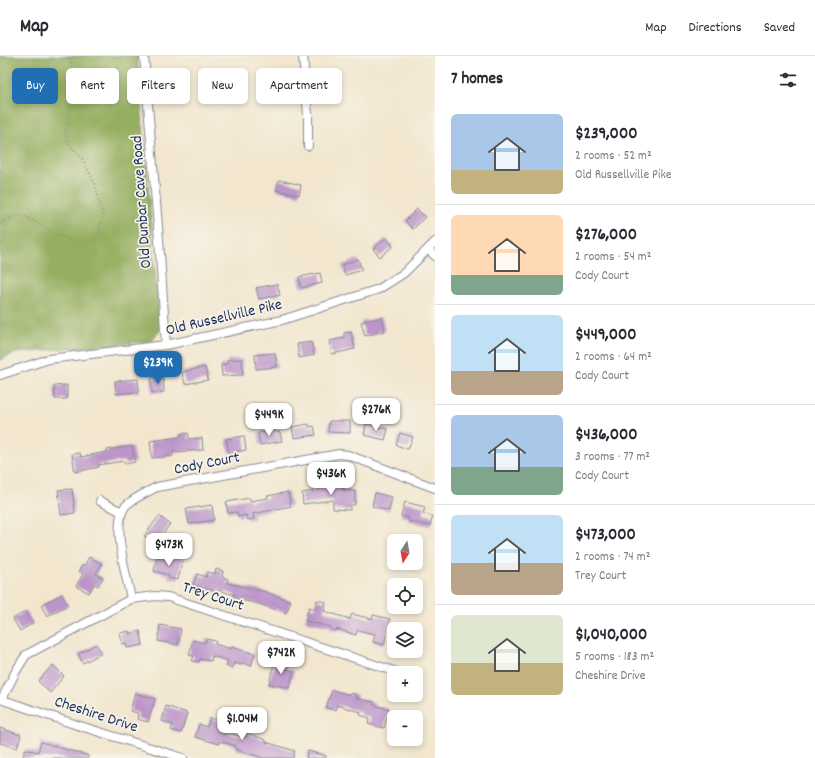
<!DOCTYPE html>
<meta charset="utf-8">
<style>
:root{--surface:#fff;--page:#f7f7f7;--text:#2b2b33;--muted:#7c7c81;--line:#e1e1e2;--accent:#1f6fb2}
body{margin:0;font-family:Dekko,sans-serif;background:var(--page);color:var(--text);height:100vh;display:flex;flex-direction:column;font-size:15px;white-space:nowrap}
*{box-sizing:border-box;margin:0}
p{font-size:13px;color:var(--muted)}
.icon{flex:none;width:22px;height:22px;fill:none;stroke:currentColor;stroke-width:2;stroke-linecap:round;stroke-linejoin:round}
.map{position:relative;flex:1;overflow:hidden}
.side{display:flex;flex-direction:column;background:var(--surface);width:380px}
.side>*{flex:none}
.hud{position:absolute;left:12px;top:12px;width:363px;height:36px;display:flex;gap:8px}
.needle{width:26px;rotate:191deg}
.buttons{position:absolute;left:387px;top:478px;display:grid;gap:8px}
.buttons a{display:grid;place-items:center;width:36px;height:36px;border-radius:6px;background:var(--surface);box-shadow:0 2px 6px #0003;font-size:20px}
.price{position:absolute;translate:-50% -34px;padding:0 9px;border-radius:8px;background:#fff;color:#222;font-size:13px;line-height:26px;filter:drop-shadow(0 1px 2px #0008)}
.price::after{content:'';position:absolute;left:50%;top:24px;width:12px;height:9px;margin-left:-6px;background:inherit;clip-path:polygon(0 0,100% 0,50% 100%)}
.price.on{background:var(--accent);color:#fff}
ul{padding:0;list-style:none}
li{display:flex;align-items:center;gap:12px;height:100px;padding:0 16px}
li+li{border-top:1px solid var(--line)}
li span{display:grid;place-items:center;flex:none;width:112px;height:80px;border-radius:6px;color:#555}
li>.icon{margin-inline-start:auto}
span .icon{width:48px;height:48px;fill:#fffc;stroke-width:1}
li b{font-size:17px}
h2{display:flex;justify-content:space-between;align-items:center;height:48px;padding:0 16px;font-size:17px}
.chip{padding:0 14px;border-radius:6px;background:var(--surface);box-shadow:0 2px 6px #0003;font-size:14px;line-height:36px}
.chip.on{background:var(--accent);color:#fff}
header{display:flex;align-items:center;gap:24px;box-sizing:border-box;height:56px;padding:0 20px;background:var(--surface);border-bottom:1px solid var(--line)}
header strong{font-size:19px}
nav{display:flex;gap:22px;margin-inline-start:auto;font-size:14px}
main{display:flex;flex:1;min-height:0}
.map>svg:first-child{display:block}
</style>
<header>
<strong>Map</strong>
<nav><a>Map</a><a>Directions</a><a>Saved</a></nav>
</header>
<main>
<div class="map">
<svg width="435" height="702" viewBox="0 0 435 702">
<rect width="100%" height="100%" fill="#f7f3e8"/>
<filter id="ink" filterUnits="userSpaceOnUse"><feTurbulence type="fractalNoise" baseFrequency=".025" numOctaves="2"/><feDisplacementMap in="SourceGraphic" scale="8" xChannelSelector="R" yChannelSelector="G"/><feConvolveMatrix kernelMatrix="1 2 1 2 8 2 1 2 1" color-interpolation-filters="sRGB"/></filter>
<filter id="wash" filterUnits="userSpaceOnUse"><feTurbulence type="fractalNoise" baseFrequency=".012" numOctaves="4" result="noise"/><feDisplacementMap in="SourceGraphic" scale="16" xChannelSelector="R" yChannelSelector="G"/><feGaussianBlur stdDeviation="0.9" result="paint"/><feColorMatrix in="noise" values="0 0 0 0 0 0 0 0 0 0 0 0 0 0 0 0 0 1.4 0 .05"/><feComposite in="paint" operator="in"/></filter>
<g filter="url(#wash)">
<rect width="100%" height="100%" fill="#f2e6ce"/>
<path fill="#95af60" stroke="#586f5f" d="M0 0H137L160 275 151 285 15 297 0 304Z"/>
<g id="blocks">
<path fill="#bc94c9" d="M279 124 301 129 299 139 276 134Z
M417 153 425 161 413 173 405 165Z
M386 182 393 190 380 201 373 193Z
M358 203 362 214 345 219 342 209Z
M320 217 322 227 301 232 299 221Z
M277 228 280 239 259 243 256 232Z
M382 261 385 275 365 280 361 266Z
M351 276 355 293 332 298 329 285 344 282V277Z
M311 286 314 299 299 302 297 288Z
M275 297 277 311 256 313 255 299Z
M242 303 243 319 222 320 221 309 227 308V304Z
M205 311 208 324 185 328 182 316Z
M163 321 164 336 152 337 151 322Z
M138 323 139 336 116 338 115 325Z
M67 329V343H55L54 330Z
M329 365H350V377L328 376Z
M309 368V371L314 370 316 379 294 382 292 371Z
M366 368 388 373 385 384 364 379Z
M274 374 275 376H280L282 385 260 389 258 377Z
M188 377 189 383 202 382 203 394 173 396V400L152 402 150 385 180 381V378Z
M400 377 413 381 408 393 396 389Z
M244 380 246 394 229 397 226 383Z
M132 390 135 406 125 408 124 405 98 409 99 411 75 416 72 398 80 397 81 401 107 396V394Z
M333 427H344L343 434 355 435V449H350V454L333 453V444L303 448 302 437 314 435V431L333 429Z
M72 433 75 457 61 459 58 434Z
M288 436 291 450 253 458 254 463 247 464 246 459 238 461 237 456 228 457 226 446 250 442V445L268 442 267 440Z
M375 437 392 441 389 455 372 450Z
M405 446 425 451 423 458 433 460 430 470 408 465 409 462 401 460Z
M212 449 214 464 189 468 186 453Z
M159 460 170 468 156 488 144 480Z
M157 500 172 503 173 500 183 502 178 524 168 522 169 519 154 515Z
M89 501 102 508 96 518 103 522 98 530 94 528 89 537 76 530 83 518 79 515 82 509 84 510Z
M216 513 223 515 222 521 228 523 227 527 266 536 291 545 286 557 256 547 234 543 235 539 218 534 217 536 193 529 197 518 206 521 207 516 215 518Z
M62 538 68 549 47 560 41 549Z
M317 544 326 546 324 555 350 563 352 558 372 563 373 559 390 563 384 589 373 586 375 578 357 574 356 579 337 573V575L330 573 331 571 305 565 309 551 315 553Z
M26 555 33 567 20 575 13 563Z
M160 569 181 573 178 589 158 585Z
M129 575V578L140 575 143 589 127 592 126 587 122 588 120 577Z
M206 583 216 585 215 588 231 593 232 591 255 598 251 610 242 607 241 609 234 607 232 612 226 610 228 605 212 600 211 605 200 603 199 606 192 605 194 600 189 599 193 584 205 587Z
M96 588 102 597 83 607 78 598Z
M275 604 287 607 286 613 294 615 289 632 269 628Z
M53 609 64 620 50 637 38 625Z
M332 634 350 639 351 637 357 639 356 642 374 646V649L389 653 384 672 368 668 370 662 360 659 361 656 337 649 336 654 326 652Z
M135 637 155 643 148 666 137 663 138 657 130 655Z
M166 650 187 657 181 677 171 674 173 669 162 665Z
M210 662 226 667 224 673 229 674 228 677 246 682 247 677 266 684V686L295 695 293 702H263L235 693 236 690 219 685V688L195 681 199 668 207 671Z
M0 672 21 679 17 692 0 687Z
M41 686 88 700V702H23L25 693 38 696Z
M308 695 326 700V702H306Z"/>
</g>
</g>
<g filter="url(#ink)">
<use href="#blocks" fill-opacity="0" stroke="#868a96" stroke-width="1"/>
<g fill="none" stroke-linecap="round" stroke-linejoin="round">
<g stroke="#868a96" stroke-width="10">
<path id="minor" d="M144 0 159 183 166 289
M303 0 308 59V90
M428 193 435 200
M0 319 49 303 166 289 282 264 379 233 404 217 435 186
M100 445 122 456
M131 543C127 522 112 471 124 452 128 445 149 435 157 431L339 398 348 399 435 432
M0 643 74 668 183 702
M2 643 16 615 26 599 131 543 155 540 168 541 400 617"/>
</g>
<path stroke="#868a96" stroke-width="1.5" stroke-dasharray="1 3" stroke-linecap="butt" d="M0 169C6 162 14 161 23 159L41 170 77 188 95 185 103 161 95 128 82 102 71 90 65 78 76 28 69 0"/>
<use href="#minor" stroke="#fff" stroke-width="8"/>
</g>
</g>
<g text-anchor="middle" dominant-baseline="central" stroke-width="3.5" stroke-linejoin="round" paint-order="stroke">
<g font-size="16" fill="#1b2f5e" stroke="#f7f3e8">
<text transform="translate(142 146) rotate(-94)">Old Dunbar Cave Road</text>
<text transform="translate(224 262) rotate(-13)">Old Russellville Pike</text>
<text transform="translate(207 408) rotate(-11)">Cody Court</text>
<text transform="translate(213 541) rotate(18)">Trey Court</text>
<text transform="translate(96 659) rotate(18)">Cheshire Drive</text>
</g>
</g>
</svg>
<div class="buttons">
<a><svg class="needle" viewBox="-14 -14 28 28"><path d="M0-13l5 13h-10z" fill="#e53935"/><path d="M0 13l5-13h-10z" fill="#7c7c81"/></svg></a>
<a><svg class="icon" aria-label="locate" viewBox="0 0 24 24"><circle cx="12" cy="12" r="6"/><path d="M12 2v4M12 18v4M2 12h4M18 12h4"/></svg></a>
<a><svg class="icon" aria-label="layers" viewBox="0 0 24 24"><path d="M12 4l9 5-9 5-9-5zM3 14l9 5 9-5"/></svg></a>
<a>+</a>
<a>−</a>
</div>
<b class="price on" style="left:158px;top:329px">$239K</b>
<b class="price" style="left:376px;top:376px">$276K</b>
<b class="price" style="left:269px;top:381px">$449K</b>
<b class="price" style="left:331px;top:440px">$436K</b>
<b class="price" style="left:169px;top:511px">$473K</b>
<b class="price" style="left:281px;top:619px">$742K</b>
<b class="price" style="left:242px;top:685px">$1.04M</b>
<div class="hud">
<a class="chip on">Buy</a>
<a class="chip">Rent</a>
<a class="chip">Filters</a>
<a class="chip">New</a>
<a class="chip">Apartment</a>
</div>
</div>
<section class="side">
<h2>7 homes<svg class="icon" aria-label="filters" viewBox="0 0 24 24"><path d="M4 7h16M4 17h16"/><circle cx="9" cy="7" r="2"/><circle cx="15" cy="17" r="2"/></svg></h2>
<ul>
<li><span style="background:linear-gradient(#a9c7e8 70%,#c2b280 0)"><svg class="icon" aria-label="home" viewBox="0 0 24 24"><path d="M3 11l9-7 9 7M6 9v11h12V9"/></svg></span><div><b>$239,000</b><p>2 rooms · 52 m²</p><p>Old Russellville Pike</p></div></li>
<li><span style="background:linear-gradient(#ffd9b3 75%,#7fa58c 0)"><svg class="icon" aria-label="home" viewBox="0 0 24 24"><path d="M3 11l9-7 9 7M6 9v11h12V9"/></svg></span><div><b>$276,000</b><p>2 rooms · 54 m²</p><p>Cody Court</p></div></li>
<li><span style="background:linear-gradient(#bfe0f5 70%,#b9a48a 0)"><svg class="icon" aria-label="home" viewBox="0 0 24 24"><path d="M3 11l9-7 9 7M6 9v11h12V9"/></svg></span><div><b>$449,000</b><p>2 rooms · 64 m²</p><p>Cody Court</p></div></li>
<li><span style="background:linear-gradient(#a9c7e8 65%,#7fa58c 0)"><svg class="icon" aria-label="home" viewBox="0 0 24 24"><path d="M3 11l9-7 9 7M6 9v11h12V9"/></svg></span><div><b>$436,000</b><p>3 rooms · 77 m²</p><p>Cody Court</p></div></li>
<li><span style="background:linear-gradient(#bfe0f5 60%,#b9a48a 0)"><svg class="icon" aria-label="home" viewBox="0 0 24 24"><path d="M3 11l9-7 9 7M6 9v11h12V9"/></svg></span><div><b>$473,000</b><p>2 rooms · 74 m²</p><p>Trey Court</p></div></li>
<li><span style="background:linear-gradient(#dfe7d0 60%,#c2b280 0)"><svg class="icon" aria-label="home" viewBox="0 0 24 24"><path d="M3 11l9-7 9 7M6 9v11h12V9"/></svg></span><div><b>$1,040,000</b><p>5 rooms · 183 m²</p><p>Cheshire Drive</p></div></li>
</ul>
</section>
</main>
